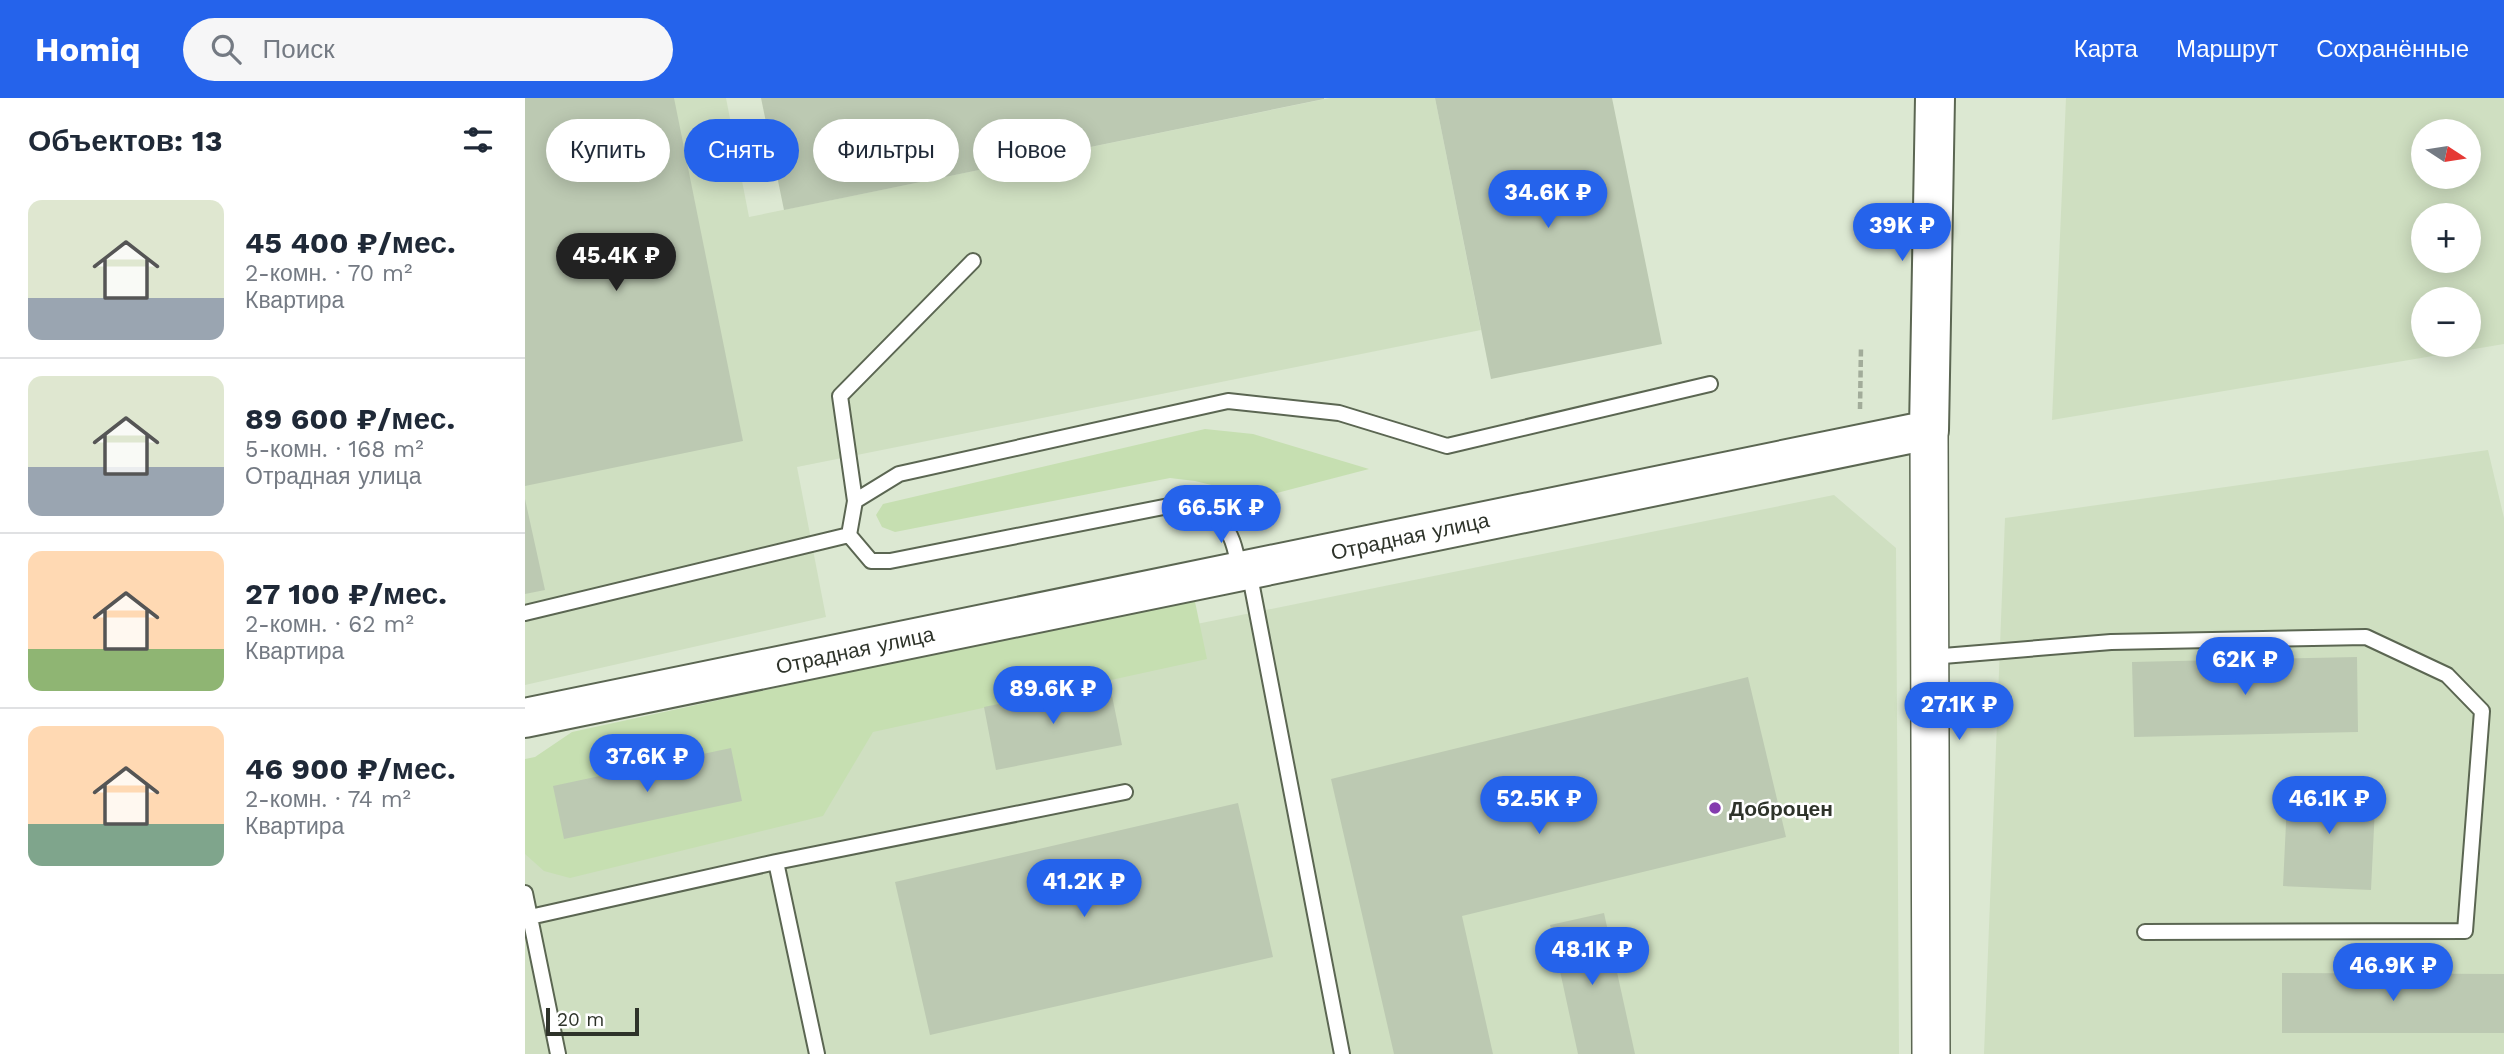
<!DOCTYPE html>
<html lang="ru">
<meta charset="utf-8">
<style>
:root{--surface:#fff;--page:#f6f6f7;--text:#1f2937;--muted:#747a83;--line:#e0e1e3;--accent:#2563eb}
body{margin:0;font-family:"Work Sans",sans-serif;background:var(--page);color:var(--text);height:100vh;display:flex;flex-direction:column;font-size:26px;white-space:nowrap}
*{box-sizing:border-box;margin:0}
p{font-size:23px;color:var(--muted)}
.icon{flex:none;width:38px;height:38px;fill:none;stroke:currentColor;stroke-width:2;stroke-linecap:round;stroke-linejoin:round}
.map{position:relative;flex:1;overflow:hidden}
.side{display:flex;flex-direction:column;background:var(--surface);width:525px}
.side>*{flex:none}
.hud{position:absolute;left:21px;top:21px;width:665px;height:63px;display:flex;gap:14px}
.needle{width:46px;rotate:102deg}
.controls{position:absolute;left:1886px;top:21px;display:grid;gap:14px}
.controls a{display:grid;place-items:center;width:70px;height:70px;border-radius:50%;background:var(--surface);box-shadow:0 4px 18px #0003;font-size:35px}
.scale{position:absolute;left:21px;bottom:18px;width:93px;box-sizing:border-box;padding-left:7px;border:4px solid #2e332a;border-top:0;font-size:19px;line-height:24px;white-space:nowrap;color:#2e332a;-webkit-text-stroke:5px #fff;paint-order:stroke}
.price{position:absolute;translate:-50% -60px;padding:0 16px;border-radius:24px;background:var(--accent);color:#fff;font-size:23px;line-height:46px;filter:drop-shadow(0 2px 4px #0008)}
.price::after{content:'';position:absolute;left:50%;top:42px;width:21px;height:16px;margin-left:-10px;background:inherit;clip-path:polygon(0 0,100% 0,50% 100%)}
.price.selected{background:#222;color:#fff}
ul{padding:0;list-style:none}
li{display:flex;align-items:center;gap:21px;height:175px;padding:0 28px}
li+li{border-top:2px solid var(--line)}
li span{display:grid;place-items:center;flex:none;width:196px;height:140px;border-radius:14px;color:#555}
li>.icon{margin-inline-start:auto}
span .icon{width:84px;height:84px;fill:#fffc;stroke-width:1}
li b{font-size:30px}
h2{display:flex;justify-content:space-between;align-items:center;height:84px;padding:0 28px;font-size:30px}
.pill{padding:0 24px;border-radius:32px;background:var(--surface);box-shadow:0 4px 18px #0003;font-size:24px;line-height:63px}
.pill.selected{background:var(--accent);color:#fff}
header{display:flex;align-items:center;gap:42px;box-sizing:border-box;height:98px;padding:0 35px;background:var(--accent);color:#fff}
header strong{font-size:33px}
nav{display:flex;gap:38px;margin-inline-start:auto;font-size:24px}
.search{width:490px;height:63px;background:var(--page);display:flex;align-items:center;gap:18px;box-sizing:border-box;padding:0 24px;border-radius:38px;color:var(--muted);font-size:26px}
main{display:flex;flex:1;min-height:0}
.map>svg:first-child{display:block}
</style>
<header>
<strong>Homiq</strong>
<div class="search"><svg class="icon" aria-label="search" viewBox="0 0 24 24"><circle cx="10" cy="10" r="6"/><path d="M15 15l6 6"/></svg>Поиск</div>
<nav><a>Карта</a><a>Маршрут</a><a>Сохранённые</a></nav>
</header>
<main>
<section class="side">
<h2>Объектов: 13<svg class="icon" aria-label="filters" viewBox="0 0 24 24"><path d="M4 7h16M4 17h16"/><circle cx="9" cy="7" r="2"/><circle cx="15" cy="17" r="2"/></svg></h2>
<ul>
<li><span style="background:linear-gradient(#dfe7d0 70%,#9aa5b1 0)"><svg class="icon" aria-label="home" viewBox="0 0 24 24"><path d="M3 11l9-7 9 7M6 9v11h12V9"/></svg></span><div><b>45 400 ₽/мес.</b><p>2-комн. · 70 m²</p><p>Квартира</p></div></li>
<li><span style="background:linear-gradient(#dfe7d0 65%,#9aa5b1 0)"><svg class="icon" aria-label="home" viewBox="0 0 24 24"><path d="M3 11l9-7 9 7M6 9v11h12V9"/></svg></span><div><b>89 600 ₽/мес.</b><p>5-комн. · 168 m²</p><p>Отрадная улица</p></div></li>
<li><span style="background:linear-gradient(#ffd9b3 70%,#8fb573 0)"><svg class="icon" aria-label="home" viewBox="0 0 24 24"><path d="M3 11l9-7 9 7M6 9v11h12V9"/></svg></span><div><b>27 100 ₽/мес.</b><p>2-комн. · 62 m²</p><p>Квартира</p></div></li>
<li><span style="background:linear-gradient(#ffd9b3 70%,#7fa58c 0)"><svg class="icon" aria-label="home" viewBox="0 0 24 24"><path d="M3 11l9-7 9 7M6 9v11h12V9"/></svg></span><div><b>46 900 ₽/мес.</b><p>2-комн. · 74 m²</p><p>Квартира</p></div></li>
</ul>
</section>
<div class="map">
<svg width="1979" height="956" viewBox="0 0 1979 956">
<rect width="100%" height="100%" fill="#dce8d2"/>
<path fill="#cfdfc1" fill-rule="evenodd" d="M0 0H201L224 119 805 0H910L956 232 272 369 301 519 0 587Z
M1541 0H1979V246L1527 322ZM1944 33V79H1899V33ZM1944 117V163H1899V117ZM1944 201V247H1899V201Z
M1963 352 1979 420V956H1459L1480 420Z
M1309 397 1371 450 1374 956H0V662Z"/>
<path fill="#c6dfb1" d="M680 331 728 336 844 371 736 399 670 383 645 380 370 434 357 429 351 417 358 406Z
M669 499 682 561 348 634 298 718 45 780 19 773 0 756V661L10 659 47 634Z"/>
<path fill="#bcc9b2" d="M0 0H149L218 343 0 388Z
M236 0H799V1L259 112Z
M910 0H1087L1137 246 966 281Z
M0 401 20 492 0 496Z
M1832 559 1833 634 1609 639 1607 564Z
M1223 579 1261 739 937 818 968 956H869L806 681Z
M584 583 597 647 471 672 459 609Z
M206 650 217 703 39 741 28 688Z
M1763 683 1851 688 1846 792 1758 788Z
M713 705 748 859 405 937 370 784Z
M1079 815 1110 956H1053L1025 827Z
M1757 875 1979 876V935H1757Z"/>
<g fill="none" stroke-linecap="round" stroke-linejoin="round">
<g stroke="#5b6652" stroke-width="18">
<path id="service" d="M330 403 315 298 448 163
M714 470C706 426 698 419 654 406L365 463H346L324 437 330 403 374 376 703 303 814 315 922 348 1185 286
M724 473 817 956
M0 515 324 437
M1406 559 1586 544 1841 539 1922 577 1957 613 1940 833 1620 834
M251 764 600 694
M0 795 33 956
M5 819 251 764 292 956"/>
</g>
<g stroke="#5b6652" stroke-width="40">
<path id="tertiary" d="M1404 332 1406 956"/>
</g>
<g stroke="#5b6652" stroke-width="42">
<path id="secondary" d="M0 620 1404 332 1410 0"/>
</g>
<path stroke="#a2ac9a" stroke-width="4.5" stroke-dasharray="7 3.5" stroke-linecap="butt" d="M1335 311 1336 249"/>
<use href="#service" stroke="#fff" stroke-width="14"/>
<use href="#tertiary" stroke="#fff" stroke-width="37"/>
<use href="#secondary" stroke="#fff" stroke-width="38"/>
</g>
<circle fill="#843bae" stroke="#fff" stroke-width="2.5" cx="1190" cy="710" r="7"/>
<g text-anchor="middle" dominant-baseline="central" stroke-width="5" stroke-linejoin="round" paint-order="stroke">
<g font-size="21" fill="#2e332a" stroke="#fff">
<text transform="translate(885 438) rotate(-12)">Отрадная улица</text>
<text transform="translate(330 552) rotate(-12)">Отрадная улица</text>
</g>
<g font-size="21" font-weight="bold" fill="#2e332a" stroke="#fff" text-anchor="start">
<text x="1204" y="710">Доброцен</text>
</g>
</g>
</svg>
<div class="controls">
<a><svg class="needle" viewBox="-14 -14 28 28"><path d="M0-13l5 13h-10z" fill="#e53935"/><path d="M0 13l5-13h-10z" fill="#747a83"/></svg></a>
<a>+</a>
<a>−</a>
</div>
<div class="scale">20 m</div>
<b class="price" style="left:1023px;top:132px">34.6K ₽</b>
<b class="price" style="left:1377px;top:165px">39K ₽</b>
<b class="price selected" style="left:91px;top:195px">45.4K ₽</b>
<b class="price" style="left:696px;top:447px">66.5K ₽</b>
<b class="price" style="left:1720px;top:599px">62K ₽</b>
<b class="price" style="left:528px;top:628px">89.6K ₽</b>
<b class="price" style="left:1434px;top:644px">27.1K ₽</b>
<b class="price" style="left:122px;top:696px">37.6K ₽</b>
<b class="price" style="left:1014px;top:738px">52.5K ₽</b>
<b class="price" style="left:1804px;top:738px">46.1K ₽</b>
<b class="price" style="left:559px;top:821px">41.2K ₽</b>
<b class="price" style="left:1067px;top:889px">48.1K ₽</b>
<b class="price" style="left:1868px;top:905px">46.9K ₽</b>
<div class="hud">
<a class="pill">Купить</a>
<a class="pill selected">Снять</a>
<a class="pill">Фильтры</a>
<a class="pill">Новое</a>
</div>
</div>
</main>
